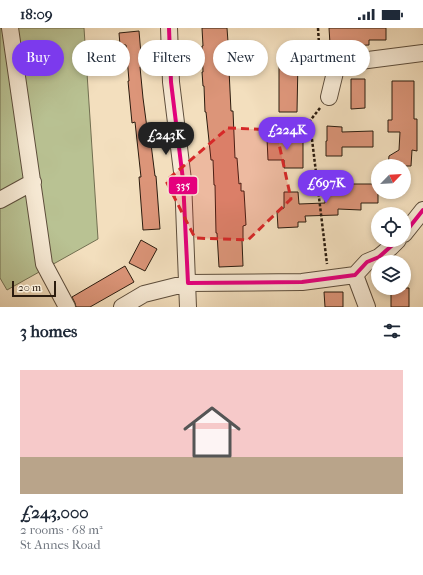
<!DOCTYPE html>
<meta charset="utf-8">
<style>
:root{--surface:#fff;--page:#f6f6f7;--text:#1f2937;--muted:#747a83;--accent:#7c3aed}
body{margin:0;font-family:"IM FELL French Canon",serif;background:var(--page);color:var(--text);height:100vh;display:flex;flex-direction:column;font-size:15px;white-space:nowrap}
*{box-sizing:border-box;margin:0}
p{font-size:13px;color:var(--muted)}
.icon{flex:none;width:22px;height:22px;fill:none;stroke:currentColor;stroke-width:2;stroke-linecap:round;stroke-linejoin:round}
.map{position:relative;height:279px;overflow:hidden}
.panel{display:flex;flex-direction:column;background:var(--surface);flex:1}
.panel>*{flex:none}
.top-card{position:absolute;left:12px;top:12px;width:399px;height:36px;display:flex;gap:8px}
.needle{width:26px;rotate:65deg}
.controls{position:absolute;left:371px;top:131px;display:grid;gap:8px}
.controls a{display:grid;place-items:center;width:40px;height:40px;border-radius:50%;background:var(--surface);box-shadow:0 2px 6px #0003;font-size:20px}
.scale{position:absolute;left:12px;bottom:10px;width:44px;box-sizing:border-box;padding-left:4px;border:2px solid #2b1c0f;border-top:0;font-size:11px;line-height:14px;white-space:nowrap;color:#2b1c0f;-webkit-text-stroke:3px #f7ead5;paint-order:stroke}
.price{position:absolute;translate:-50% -34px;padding:0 9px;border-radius:14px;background:var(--accent);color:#fff;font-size:13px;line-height:26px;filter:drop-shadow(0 1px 2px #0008)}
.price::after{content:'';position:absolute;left:50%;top:24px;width:12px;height:9px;margin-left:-6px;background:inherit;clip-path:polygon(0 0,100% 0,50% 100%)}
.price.selected{background:#222;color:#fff}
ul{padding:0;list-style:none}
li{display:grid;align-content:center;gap:8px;height:212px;padding:0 20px}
li span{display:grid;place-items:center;height:124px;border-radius:0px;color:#555}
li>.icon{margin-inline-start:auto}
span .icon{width:72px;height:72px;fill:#fffc;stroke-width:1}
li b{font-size:17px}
h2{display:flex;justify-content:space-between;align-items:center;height:48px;padding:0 20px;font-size:17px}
.pill{padding:0 14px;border-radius:18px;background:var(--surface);box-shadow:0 2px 6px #0003;font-size:14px;line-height:36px}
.pill.selected{background:var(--accent);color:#fff}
.status{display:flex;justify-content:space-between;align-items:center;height:28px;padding:0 20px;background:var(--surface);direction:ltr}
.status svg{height:11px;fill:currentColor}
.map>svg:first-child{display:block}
</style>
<div class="status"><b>18:09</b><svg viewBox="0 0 49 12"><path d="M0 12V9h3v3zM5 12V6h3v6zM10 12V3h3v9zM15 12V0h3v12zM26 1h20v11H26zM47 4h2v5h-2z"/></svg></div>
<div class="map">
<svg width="423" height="279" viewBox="0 0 423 279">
<rect width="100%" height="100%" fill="#f3dfbe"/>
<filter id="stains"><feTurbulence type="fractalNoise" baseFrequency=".005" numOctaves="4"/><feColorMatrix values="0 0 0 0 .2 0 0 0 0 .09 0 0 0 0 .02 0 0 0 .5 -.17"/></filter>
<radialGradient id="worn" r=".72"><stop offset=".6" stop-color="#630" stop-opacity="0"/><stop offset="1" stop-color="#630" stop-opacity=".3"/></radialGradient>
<path fill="#b9c293" stroke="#726f51" d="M0 0H84L98 211 7 262 0 250Z"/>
<path fill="#dc9579" stroke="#2b1c0f" d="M202 0H227L230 42H229L231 83H233L235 130H237L239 156 241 155V163H244L246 197 243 198V213L242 212 243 238 219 239 217 205H216L215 157H214L213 132H211L206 84H205L204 58H203L202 44H203L202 18H203Z
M329 0H386V12H369V17L345 18V16H330Z
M139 3 142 38 140 39 143 70 147 100H149L155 148H156L160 201 143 202 139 149H141L135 94 132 95 128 53H129L126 17H120L119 5Z
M279 32H298L297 84H279Z
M351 51H365V80L351 81Z
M392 53H414V91H417V123L412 122 411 138H388L389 128 399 122 400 104H388V92H392Z
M327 98 342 99V104L373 103V119H342V128H326V113H327Z
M303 109V140H284V132H268L267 110Z
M349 156H378V175H361V182L338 181V187L305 188 306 194H298V199L278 200 277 183 284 180V164H298L299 176 325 175V162H349Z
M141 212 157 221 145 243 129 235Z
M125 238 134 254 90 279H76L75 275 72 269Z
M391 260H409V279H391Z
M324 264H343V279H325Z"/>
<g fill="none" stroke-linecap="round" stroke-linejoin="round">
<g stroke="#5d4d3b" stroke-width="18">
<path id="minor" d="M10 0 44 236 67 279
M169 0 171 54 183 152 188 279
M329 69 337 36 423 25
M0 172 33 154
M404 206 423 182
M355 247 367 279
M122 279 144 266 188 255 302 254 355 247 367 234 379 229 391 219 398 212"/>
</g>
<path stroke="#2b1c0f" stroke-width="2.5" stroke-dasharray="3 2" stroke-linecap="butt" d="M318 0 319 16 327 25
M320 80 309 94 311 103 327 236"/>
<use href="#minor" stroke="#f7ead5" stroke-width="16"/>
<g stroke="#f7ead5" stroke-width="7">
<path id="bus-1" d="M169 0 171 54 183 152 188 255
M404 206 423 182
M188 255 302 254 355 247 367 234 379 229 398 212"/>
</g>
<use href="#bus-1" stroke="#e5007d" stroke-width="4"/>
</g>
<path fill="#d62828" fill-opacity="0.2" stroke="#d62828" stroke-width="3" stroke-dasharray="8 5" stroke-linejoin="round" d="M228 100 276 102 291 171 248 212 195 210 166 153Z"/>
<rect stroke="#f7ead5" stroke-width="1.5" x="168" y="148" width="30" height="19" rx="4" fill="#e5007d"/>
<g font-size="11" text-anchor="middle" font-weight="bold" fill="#fff">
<text x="183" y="161">335</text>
</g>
<rect width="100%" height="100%" filter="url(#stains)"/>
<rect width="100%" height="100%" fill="url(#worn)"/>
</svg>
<div class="controls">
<a><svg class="needle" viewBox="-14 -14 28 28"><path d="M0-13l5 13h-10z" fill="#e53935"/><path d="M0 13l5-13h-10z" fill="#747a83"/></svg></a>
<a><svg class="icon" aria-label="locate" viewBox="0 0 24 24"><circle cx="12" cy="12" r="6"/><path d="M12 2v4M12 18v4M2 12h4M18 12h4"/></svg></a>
<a><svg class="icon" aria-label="layers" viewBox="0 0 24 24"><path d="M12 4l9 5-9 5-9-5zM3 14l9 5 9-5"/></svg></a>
</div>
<div class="scale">20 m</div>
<b class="price" style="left:287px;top:123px">£224K</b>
<b class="price selected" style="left:166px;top:128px">£243K</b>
<b class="price" style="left:326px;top:176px">£697K</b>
<div class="top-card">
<a class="pill selected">Buy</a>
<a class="pill">Rent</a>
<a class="pill">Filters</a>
<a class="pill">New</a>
<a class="pill">Apartment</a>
</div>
</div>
<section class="panel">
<h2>3 homes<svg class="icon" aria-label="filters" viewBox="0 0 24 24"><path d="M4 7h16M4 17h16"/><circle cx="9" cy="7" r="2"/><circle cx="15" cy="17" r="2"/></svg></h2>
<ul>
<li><span style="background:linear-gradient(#f6c9c9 70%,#b9a48a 0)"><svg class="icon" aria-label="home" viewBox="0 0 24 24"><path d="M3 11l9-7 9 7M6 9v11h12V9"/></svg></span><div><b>£243,000</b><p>2 rooms · 68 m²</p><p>St Annes Road</p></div></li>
</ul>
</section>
